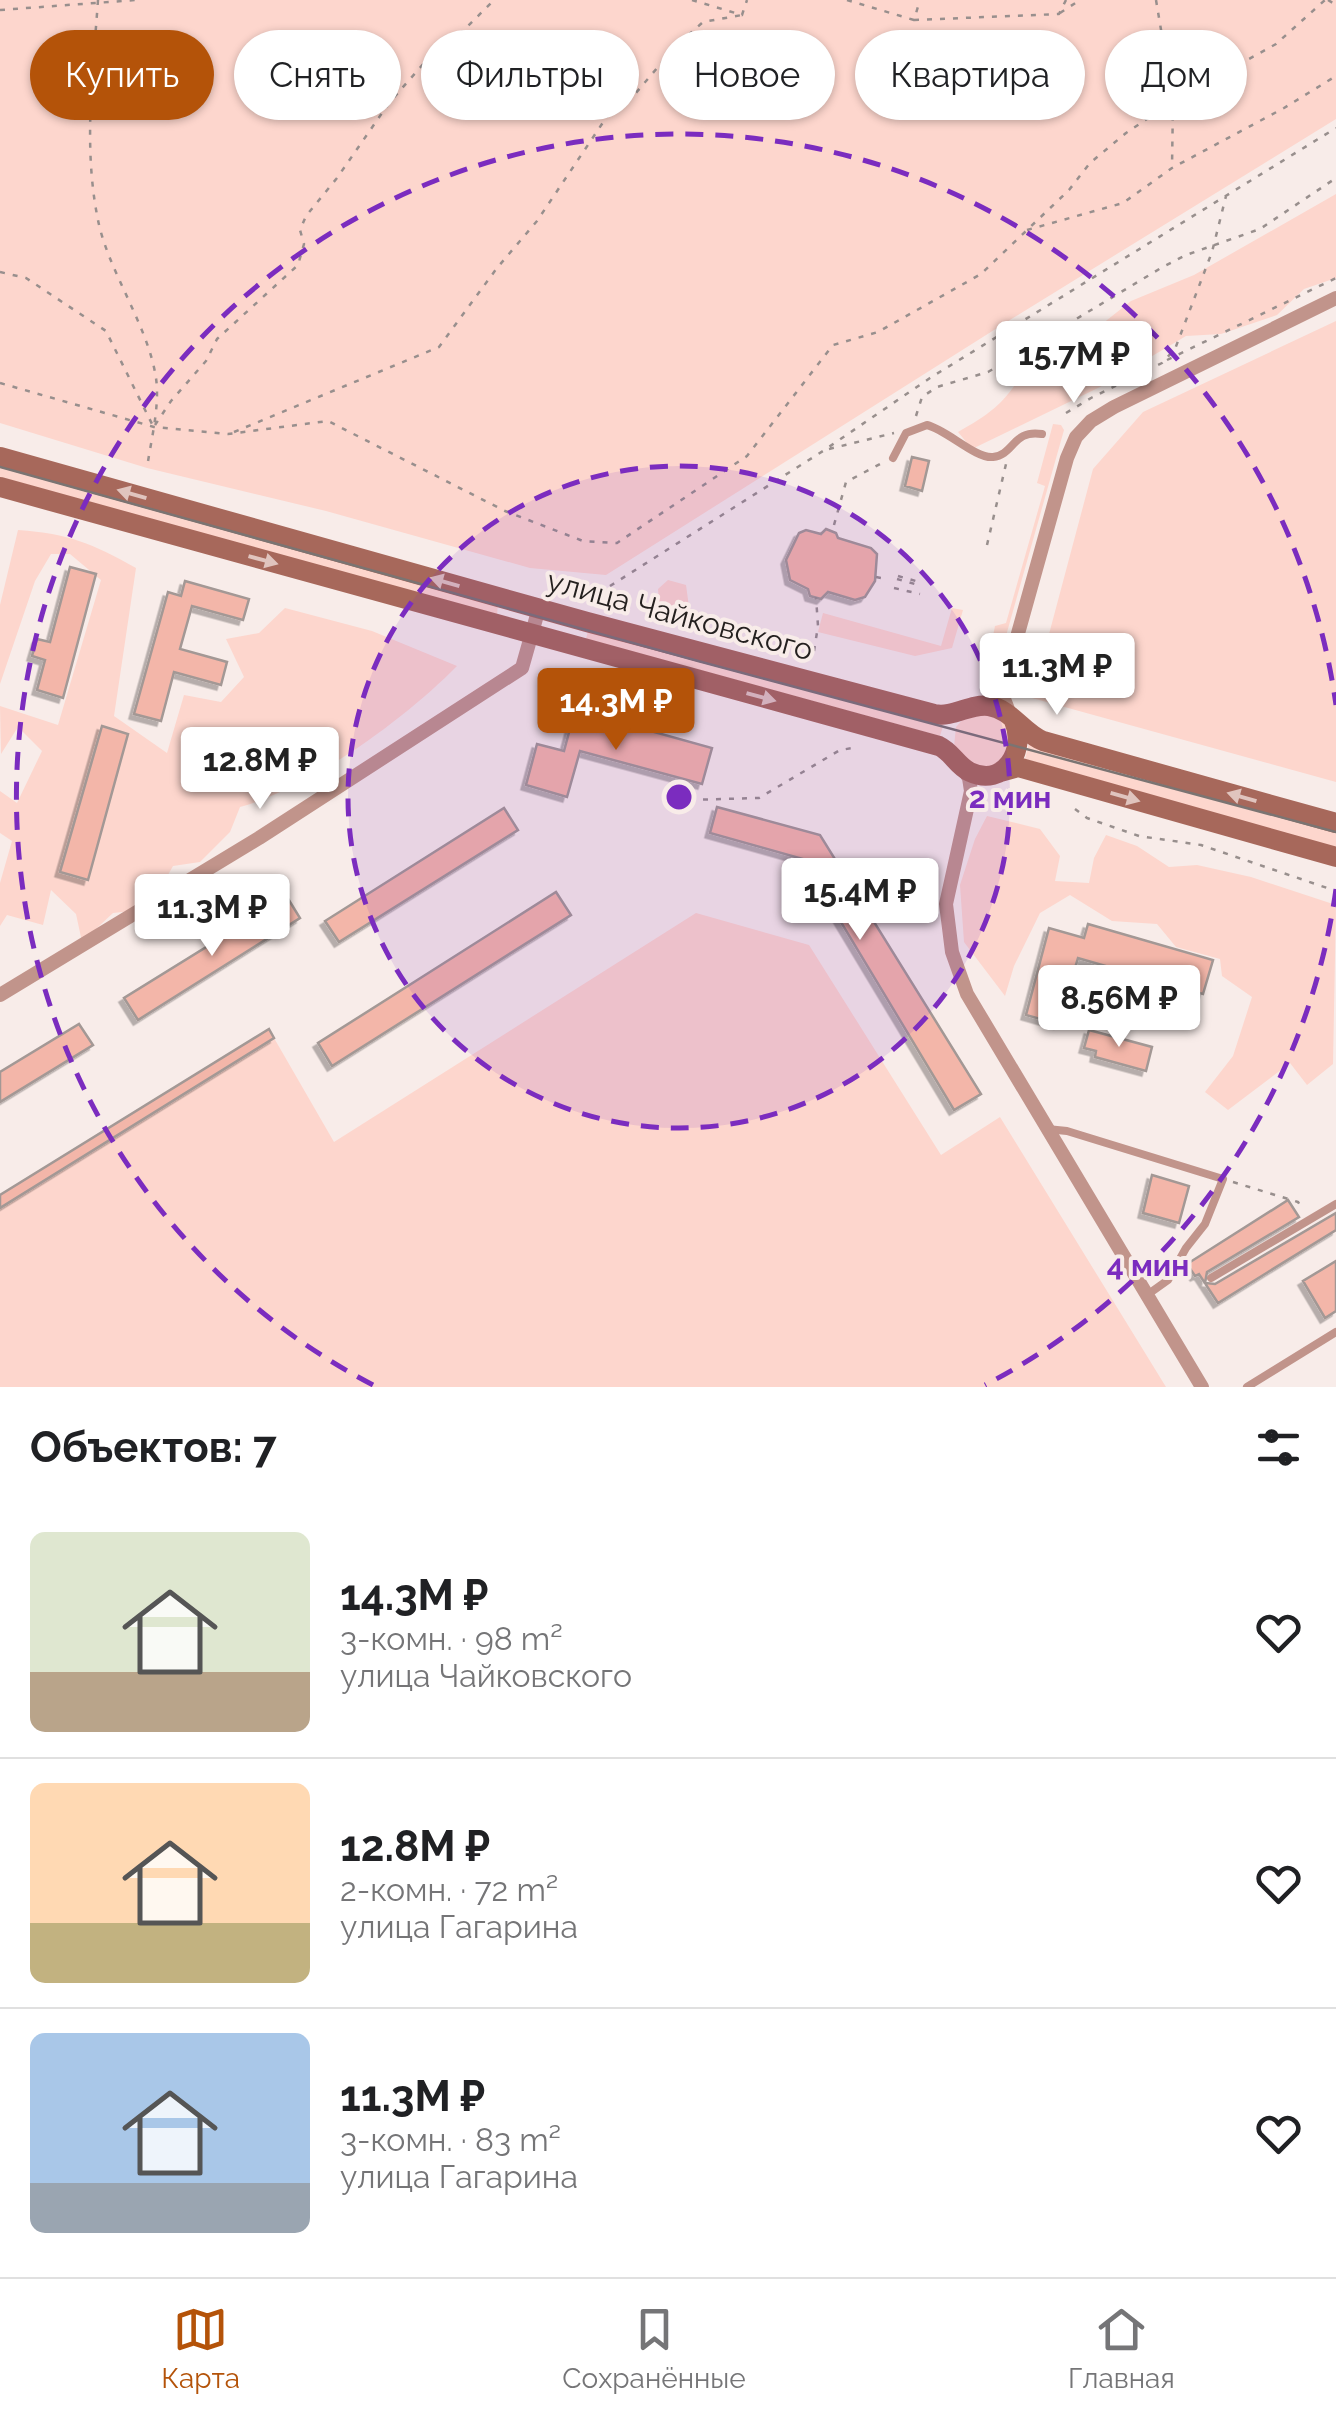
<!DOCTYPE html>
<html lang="ru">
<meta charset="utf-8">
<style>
:root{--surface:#fff;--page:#f2f2f2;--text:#202124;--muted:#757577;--line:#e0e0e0;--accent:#b45309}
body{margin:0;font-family:Raleway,sans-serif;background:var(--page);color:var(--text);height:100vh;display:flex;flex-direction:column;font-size:38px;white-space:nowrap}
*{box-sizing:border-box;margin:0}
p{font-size:32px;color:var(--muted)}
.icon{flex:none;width:55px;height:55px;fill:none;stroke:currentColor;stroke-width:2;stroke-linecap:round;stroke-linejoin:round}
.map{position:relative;height:1387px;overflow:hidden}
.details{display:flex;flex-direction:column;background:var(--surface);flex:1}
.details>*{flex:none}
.hud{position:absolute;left:30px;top:30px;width:1278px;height:90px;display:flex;gap:20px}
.price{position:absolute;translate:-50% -85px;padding:0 22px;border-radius:10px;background:#fff;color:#222;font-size:32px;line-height:65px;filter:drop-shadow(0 2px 5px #0008)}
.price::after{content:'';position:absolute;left:50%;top:60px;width:30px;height:22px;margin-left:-15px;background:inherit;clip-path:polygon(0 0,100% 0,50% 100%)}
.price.current{background:var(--accent);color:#fff}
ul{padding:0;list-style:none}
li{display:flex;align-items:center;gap:30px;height:250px;padding:0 30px}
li+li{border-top:2px solid var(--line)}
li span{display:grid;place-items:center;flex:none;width:280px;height:200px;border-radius:15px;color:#555}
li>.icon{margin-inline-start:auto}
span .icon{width:120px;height:120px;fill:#fffc;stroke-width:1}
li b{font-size:42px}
h2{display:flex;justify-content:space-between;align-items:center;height:120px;padding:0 30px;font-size:42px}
.pill{padding:0 35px;border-radius:45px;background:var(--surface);box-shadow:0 2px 8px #0004;font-size:35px;line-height:90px}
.pill.current{background:var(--accent);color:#fff}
.menu{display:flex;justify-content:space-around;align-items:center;height:140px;border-top:2px solid var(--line);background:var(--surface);font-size:28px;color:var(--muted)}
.menu a{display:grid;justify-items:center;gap:5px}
.menu .current{color:var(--accent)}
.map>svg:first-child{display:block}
</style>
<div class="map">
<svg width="1336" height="1387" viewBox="0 0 1336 1387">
<defs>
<filter id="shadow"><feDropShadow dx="-4.5" dy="4.5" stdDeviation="0" flood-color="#0004"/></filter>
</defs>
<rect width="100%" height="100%" fill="#f8ece9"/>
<path fill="#fdd6cd" d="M0 0H1336V119L1013 318 606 575 530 568 326 511 147 468 0 423Z
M1336 194V278L1304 289 1277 315 1221 334 1186 336 1100 387 972 449 958 432C996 411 1008 399 1030 361L1068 351 1131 301 1194 275Z
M1336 321V782L1032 698 1093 469 1143 412Z
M1053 424 1061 425 1064 430 1002 650 996 652 991 646 995 626 1006 623 1045 486 1037 483Z
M0 463 498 602 497 616 0 477Z
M18 530C70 534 91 543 136 568L114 716 167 753 184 695 221 702 244 677 226 639 259 633 285 608 372 631 457 666C405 719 312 787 240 807L230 832 200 862 173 866 160 889 131 911 113 913 82 942 76 914 51 890 43 925 7 915 0 926V883L12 841 0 833V791L17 803 42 751 18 727 1 754 0 706 58 725 101 580 70 554H51L35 581 0 684V605Z
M668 580 686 585 689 607 675 619 664 621 652 611 659 601 658 589Z
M952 608 963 610 952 648 915 656 818 632 823 613 941 646Z
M589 627 944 723 940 736 586 639Z
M1000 713 1016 744 994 770H974L954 747 956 727 966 716Z
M1029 743 1336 828V848L1025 759Z
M987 816 1040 829 1060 856 1055 881 1089 883 1094 858 1106 835 1137 846 1169 867 1197 865 1251 877 1336 905 1333 1064 1307 1085 1290 1063 1228 1110 1205 1092 1233 1056 1252 997 1222 976 1220 959 1176 947 1157 924 1112 921 1070 895 1040 913 1014 966 1005 996 964 942 960 885 975 839Z
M696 913 809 945 941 1155 1000 1117 1166 1387H0V1208L274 1038 334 1142Z"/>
<path fill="#f3b6a9" stroke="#a39895" stroke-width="2.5" filter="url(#shadow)" d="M912 457 929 461 922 491 905 486Z
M826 529 836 533 838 538 871 548 877 554 875 581 865 597 855 600 828 592 821 599 810 596 808 589 790 580 786 560 799 533 806 530 821 534Z
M70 567 96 574 63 698 37 690 45 660 32 656 37 639 50 642Z
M185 581 249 599 243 620 192 606 180 649 227 662 221 685 174 672 161 721 134 714 168 592 181 596Z
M575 710 712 748 702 784 580 751 567 797 526 785 537 744 564 751Z
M102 726 128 734 88 880 60 872Z
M717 807 820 835 981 1094 954 1110 803 859 710 833Z
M504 808 518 830 339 942 325 921Z
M556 892 571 915 332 1066 318 1043Z
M287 897 300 918 138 1020 124 998Z
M1088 924 1213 960 1203 994 1078 958 1058 1024 1026 1015 1049 928 1084 938Z
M79 1024 93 1045 0 1102V1072Z
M269 1029 274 1038 0 1208V1195Z
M1089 1030 1152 1047 1146 1071 1095 1057 1096 1051 1084 1048Z
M1152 1175 1189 1186 1179 1223 1143 1213Z
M1288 1200 1299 1217 1207 1272 1205 1283 1215 1284 1336 1213V1230L1218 1303 1199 1274 1195 1276 1187 1264Z
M1336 1261V1311L1325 1318 1303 1281Z"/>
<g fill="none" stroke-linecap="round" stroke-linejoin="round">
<path stroke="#988f8d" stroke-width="2.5" stroke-dasharray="5 8" stroke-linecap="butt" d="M98 0C93 73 83 147 98 220 108 271 148 325 156 378 160 406 151 440 147 468
M692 0 742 15 747 0
M847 0 914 20 920 0
M1156 0 1173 101 1172 167
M1328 0 1336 5
M0 10 136 0
M1060 13 1080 0
M914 20 1059 14 1066 0
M1027 230 1123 203 1172 168 1284 108 1336 76
M0 272 26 278 106 331 153 426
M1167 360 1336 278
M0 383 154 427 228 434 328 421 505 511 583 541 617 543 747 456 833 345 878 332 981 274 1069 190 1090 163 1126 133 1177 99 1173 101 1276 44 1325 0
M1066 413 1091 398 1162 363 1175 349 1212 252 1226 196
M916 416 922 397 937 387 988 372 1161 268 1186 255 1260 229 1336 178
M155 425 171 401 206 361 217 339 298 265 304 244 300 230 306 216 337 178 389 103 433 53 457 37 494 0
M234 432 439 347 497 268 537 221 614 106 635 94 675 47 703 22 742 15
M829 449 894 433
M834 525 846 482 882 463
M987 545 1006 464
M898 576 923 583
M876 577 881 578
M897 579 922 586
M894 588 920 594
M599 593 823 451 930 378 1336 128
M814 651 818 626 816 597
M690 800 759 798 840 750 853 748
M1075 809 1087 818 1139 836 1201 845 1336 891
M1233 1182 1298 1202 1303 1210"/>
<path stroke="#c1948b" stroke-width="8" d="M893 458 906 433 927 425C947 430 976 459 993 457 1014 455 1013 429 1042 434
M1047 1129 1067 1131 1223 1179 1205 1224 1186 1248 1168 1280 1147 1295
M1211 1278 1336 1204
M1247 1387 1336 1332"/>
<path stroke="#c1948b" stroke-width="14" d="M1011 717 1004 699 1005 680 1067 458 1076 437 1091 421 1114 407 1336 298
M962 767 969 778 971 791 946 904 952 952 967 994 1202 1387
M0 995 259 838 522 668 539 608"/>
<path stroke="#a7685b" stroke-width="20" d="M0 457 587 622 934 714C954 718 970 703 989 706 1011 709 1023 733 1043 741L1336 823
M0 487 939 746C952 752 957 766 970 772 1004 788 1027 750 1014 721
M1000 772 1018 767 1336 857"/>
<path stroke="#7b7472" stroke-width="2.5" d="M0 467 698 661 1336 832"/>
</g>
<defs><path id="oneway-solid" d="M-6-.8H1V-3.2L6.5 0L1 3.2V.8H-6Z" transform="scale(2.5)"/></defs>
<g fill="#e0c4be">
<use href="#oneway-solid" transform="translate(132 494) rotate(-164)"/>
<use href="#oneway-solid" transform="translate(263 560) rotate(15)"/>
<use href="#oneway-solid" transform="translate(445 582) rotate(-164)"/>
<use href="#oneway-solid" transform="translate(761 697) rotate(15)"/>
<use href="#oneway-solid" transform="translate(1125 797) rotate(16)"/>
<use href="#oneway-solid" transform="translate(1242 797) rotate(-164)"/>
</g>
<circle cx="679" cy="797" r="331" fill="#7b2cbf" fill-opacity=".12"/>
<g fill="none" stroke="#7b2cbf" stroke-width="5" stroke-dasharray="18 12">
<circle cx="679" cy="797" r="331"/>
<path d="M1336 889A663 663 0 0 1 985 1385M373 1385A663 663 0 1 1 1336 705"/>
</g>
<g text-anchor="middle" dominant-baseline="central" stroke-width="8" stroke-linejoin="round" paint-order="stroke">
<g font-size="30" fill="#24201f" stroke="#f8ece9">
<text transform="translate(680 615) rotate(15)">улица Чайковского</text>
</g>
</g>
<circle cx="679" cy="797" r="15" fill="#7b2cbf" stroke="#f8ece9" stroke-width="5"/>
<g font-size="30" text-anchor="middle" font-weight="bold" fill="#7b2cbf" stroke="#f8ece9" stroke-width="8" stroke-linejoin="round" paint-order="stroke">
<text x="1010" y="808">2 мин</text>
<text x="1148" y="1276">4 мин</text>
</g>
</svg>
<b class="price" style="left:1074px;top:406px">15.7M ₽</b>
<b class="price" style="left:1057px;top:718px">11.3M ₽</b>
<b class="price current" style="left:616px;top:753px">14.3M ₽</b>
<b class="price" style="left:260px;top:812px">12.8M ₽</b>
<b class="price" style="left:860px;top:943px">15.4M ₽</b>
<b class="price" style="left:212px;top:959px">11.3M ₽</b>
<b class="price" style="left:1119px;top:1050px">8.56M ₽</b>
<div class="hud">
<a class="pill current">Купить</a>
<a class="pill">Снять</a>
<a class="pill">Фильтры</a>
<a class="pill">Новое</a>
<a class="pill">Квартира</a>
<a class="pill">Дом</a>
</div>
</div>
<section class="details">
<h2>Объектов: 7<svg class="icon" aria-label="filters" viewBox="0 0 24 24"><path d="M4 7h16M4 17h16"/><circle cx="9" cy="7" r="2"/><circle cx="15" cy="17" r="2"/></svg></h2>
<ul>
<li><span style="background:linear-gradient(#dfe7d0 70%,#b9a48a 0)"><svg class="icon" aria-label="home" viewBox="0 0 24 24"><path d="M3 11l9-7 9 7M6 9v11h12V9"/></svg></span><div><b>14.3M ₽</b><p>3-комн. · 98 m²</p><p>улица Чайковского</p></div><svg class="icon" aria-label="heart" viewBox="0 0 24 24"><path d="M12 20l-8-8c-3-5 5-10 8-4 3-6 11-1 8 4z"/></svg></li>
<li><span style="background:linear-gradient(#ffd9b3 70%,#c2b280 0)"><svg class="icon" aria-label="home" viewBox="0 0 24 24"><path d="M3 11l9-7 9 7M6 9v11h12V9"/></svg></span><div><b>12.8M ₽</b><p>2-комн. · 72 m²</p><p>улица Гагарина</p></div><svg class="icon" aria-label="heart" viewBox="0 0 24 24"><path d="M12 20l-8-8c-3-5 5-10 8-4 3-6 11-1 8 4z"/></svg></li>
<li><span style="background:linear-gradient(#a9c7e8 75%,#9aa5b1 0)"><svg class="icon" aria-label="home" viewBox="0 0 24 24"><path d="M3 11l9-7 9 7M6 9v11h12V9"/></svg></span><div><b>11.3M ₽</b><p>3-комн. · 83 m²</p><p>улица Гагарина</p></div><svg class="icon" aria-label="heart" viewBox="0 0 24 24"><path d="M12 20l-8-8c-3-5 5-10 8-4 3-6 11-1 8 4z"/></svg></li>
</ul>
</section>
<nav class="menu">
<a class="current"><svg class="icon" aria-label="map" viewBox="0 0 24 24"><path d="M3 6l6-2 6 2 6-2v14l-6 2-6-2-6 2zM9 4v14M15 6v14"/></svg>Карта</a>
<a><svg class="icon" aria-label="saved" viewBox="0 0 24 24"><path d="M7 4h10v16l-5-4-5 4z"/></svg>Сохранённые</a>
<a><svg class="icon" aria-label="home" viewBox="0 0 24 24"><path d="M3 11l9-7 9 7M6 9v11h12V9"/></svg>Главная</a>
</nav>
